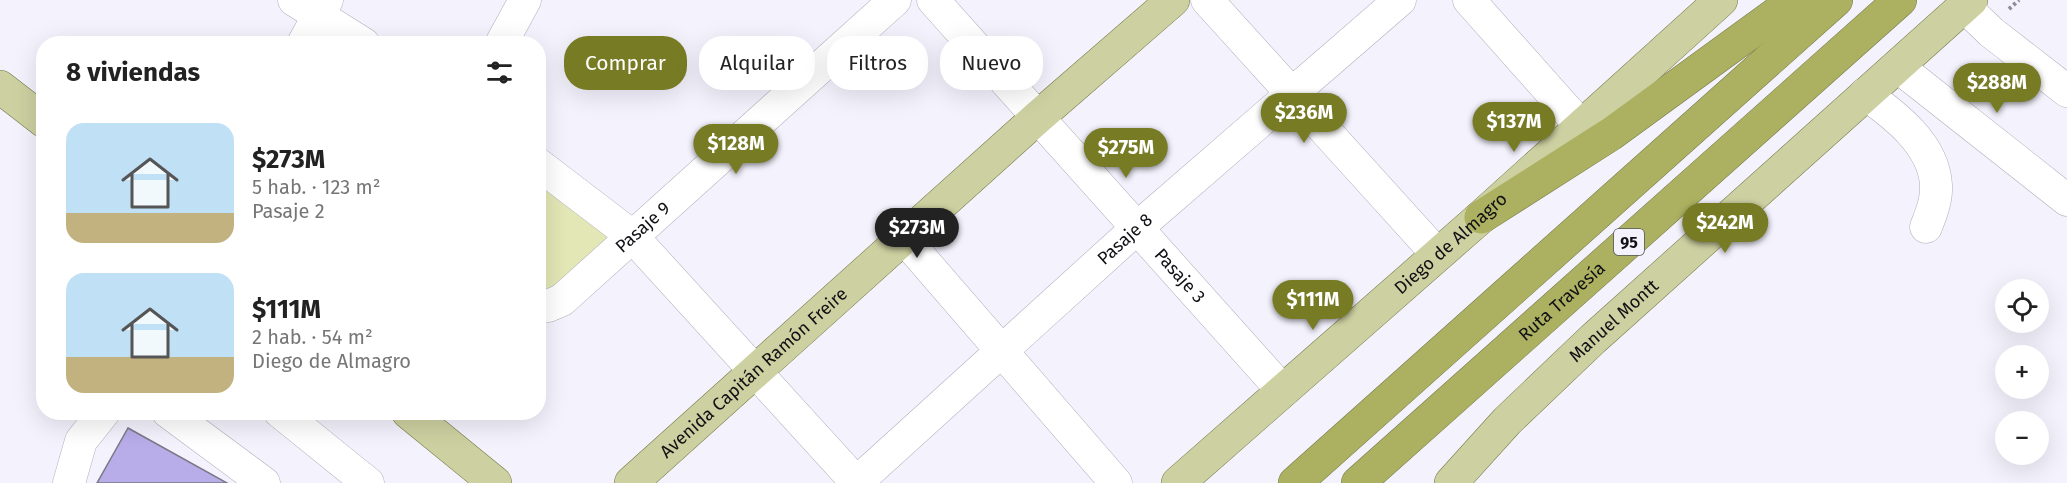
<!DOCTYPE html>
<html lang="es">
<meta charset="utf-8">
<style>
:root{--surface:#fff;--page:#f2f2f2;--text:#222;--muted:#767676;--accent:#777b24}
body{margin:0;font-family:"Fira Sans",sans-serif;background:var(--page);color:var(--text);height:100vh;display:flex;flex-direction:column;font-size:22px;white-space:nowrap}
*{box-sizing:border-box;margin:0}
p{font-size:20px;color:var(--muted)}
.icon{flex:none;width:33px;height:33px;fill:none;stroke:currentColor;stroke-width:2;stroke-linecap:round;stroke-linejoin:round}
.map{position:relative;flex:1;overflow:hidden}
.details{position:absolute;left:36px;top:36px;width:510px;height:384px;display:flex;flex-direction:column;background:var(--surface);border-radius:24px;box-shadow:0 6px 24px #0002}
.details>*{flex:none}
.guide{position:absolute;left:564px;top:36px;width:570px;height:54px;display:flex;gap:12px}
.controls{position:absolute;left:1995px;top:279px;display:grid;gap:12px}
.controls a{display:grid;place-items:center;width:54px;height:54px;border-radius:50%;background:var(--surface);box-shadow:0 6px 24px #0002;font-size:30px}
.price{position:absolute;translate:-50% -51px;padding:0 14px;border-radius:21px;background:var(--accent);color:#fff;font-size:20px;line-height:39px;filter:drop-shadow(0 2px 3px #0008)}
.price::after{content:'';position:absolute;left:50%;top:36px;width:18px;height:14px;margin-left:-9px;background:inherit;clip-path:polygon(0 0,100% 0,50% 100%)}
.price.current{background:#222;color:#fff}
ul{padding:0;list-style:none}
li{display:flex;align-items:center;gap:18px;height:150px;padding:0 30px}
li span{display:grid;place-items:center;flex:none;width:168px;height:120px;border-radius:18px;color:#555}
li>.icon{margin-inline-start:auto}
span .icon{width:72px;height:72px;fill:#fffc;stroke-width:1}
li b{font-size:26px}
h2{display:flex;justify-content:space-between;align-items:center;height:72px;padding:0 30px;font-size:26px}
.chip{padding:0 21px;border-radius:24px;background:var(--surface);box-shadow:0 6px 24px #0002;font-size:21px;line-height:54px}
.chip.current{background:var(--accent);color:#fff}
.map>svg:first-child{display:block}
</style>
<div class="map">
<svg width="2067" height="483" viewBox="0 0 2067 483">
<rect width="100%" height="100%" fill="#f4f2fd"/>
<path fill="#e3e7b6" d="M538 164 631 235 539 305Z"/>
<path fill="#b8ace9" stroke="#7b7986" stroke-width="1.5" d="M128 428 227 483H97Z"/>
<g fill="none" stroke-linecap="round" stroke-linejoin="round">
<g stroke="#afadba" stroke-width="33">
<g id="minor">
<path d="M294 0 364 44"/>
<path id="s1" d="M933 0 1283 391"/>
<path d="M1207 0 1438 255"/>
<path d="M1469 0 1581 126"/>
<path d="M1964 6 1991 32 2067 91"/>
<path d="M303 44 327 0"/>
<path d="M501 44 525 0"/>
<path d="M1897 66 2067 200"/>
<path d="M1865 94C1895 115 1934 145 1936 185 1937 200 1931 214 1926 227"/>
<path d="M538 164 631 235 857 483"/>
<path d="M903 237 1116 483"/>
<path id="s2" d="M538 305 548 306 562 300 895 0"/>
<path d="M168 412 264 483"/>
<path d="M280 412 368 483"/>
<path d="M69 483 81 441 104 412"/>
<path id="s3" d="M856 483 1137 228 1400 0"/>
</g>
</g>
<g stroke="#767946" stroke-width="34">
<g id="major">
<path d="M0 87 44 121"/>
<path d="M408 412 495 483"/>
<path id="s4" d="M631 483 1037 118 1173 0"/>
<path id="s5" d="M1178 483 1481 217 1721 0"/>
<path id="s6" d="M1451 483 1507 421 1593 339 1971 0"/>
</g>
</g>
<g stroke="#767946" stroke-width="34">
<g id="highway">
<path d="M1481 217 1611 134 1795 0"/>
<path d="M1295 483 1836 0"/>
<path id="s7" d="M1358 483 1900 0"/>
</g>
</g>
<path stroke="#8e8c94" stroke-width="4" stroke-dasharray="3 3" stroke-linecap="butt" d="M2009 9 2019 0"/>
<use href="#minor" stroke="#fff" stroke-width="32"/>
<use href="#major" stroke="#cdd0a0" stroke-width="33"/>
<use href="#highway" stroke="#acb161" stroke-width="33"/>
</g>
<g text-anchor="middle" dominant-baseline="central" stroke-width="4.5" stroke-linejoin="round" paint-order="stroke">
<rect fill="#f4f2fd" stroke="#55545b" stroke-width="1.5" x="1614" y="229" width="30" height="26" rx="4.5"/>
<g font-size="16" font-weight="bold" fill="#111015">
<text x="1629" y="242">95</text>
</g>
<g font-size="18" fill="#111015" stroke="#f4f2fd">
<text stroke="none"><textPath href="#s2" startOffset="134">Pasaje 9</textPath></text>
<text stroke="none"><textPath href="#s3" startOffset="363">Pasaje 8</textPath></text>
<text stroke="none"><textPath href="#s5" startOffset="363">Diego de Almagro</textPath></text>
<text stroke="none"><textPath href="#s1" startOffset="370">Pasaje 3</textPath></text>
<text stroke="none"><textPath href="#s7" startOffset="273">Ruta Travesía</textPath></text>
<text stroke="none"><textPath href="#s6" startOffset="230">Manuel Montt</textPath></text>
<text stroke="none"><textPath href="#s4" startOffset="165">Avenida Capitán Ramón Freire</textPath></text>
</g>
</g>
</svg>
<div class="controls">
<a><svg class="icon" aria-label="locate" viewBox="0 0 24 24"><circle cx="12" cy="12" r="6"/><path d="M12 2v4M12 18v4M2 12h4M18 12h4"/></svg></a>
<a>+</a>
<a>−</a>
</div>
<b class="price" style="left:1997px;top:114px">$288M</b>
<b class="price" style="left:1304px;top:144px">$236M</b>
<b class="price" style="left:1514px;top:153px">$137M</b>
<b class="price" style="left:736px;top:175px">$128M</b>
<b class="price" style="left:1126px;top:179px">$275M</b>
<b class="price" style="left:1725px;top:254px">$242M</b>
<b class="price current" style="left:917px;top:259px">$273M</b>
<b class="price" style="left:1313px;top:331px">$111M</b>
<div class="guide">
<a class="chip current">Comprar</a>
<a class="chip">Alquilar</a>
<a class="chip">Filtros</a>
<a class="chip">Nuevo</a>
</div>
<section class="details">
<h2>8 viviendas<svg class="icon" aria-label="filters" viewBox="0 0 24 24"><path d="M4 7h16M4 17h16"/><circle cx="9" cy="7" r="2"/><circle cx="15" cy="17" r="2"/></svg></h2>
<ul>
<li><span style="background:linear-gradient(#bfe0f5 75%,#c2b280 0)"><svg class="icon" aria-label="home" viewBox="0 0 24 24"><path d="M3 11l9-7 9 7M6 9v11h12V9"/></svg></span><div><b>$273M</b><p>5 hab. · 123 m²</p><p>Pasaje 2</p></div></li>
<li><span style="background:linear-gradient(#bfe0f5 70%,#c2b280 0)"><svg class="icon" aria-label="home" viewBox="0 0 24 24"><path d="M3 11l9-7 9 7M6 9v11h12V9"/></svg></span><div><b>$111M</b><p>2 hab. · 54 m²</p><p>Diego de Almagro</p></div></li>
</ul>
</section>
</div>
